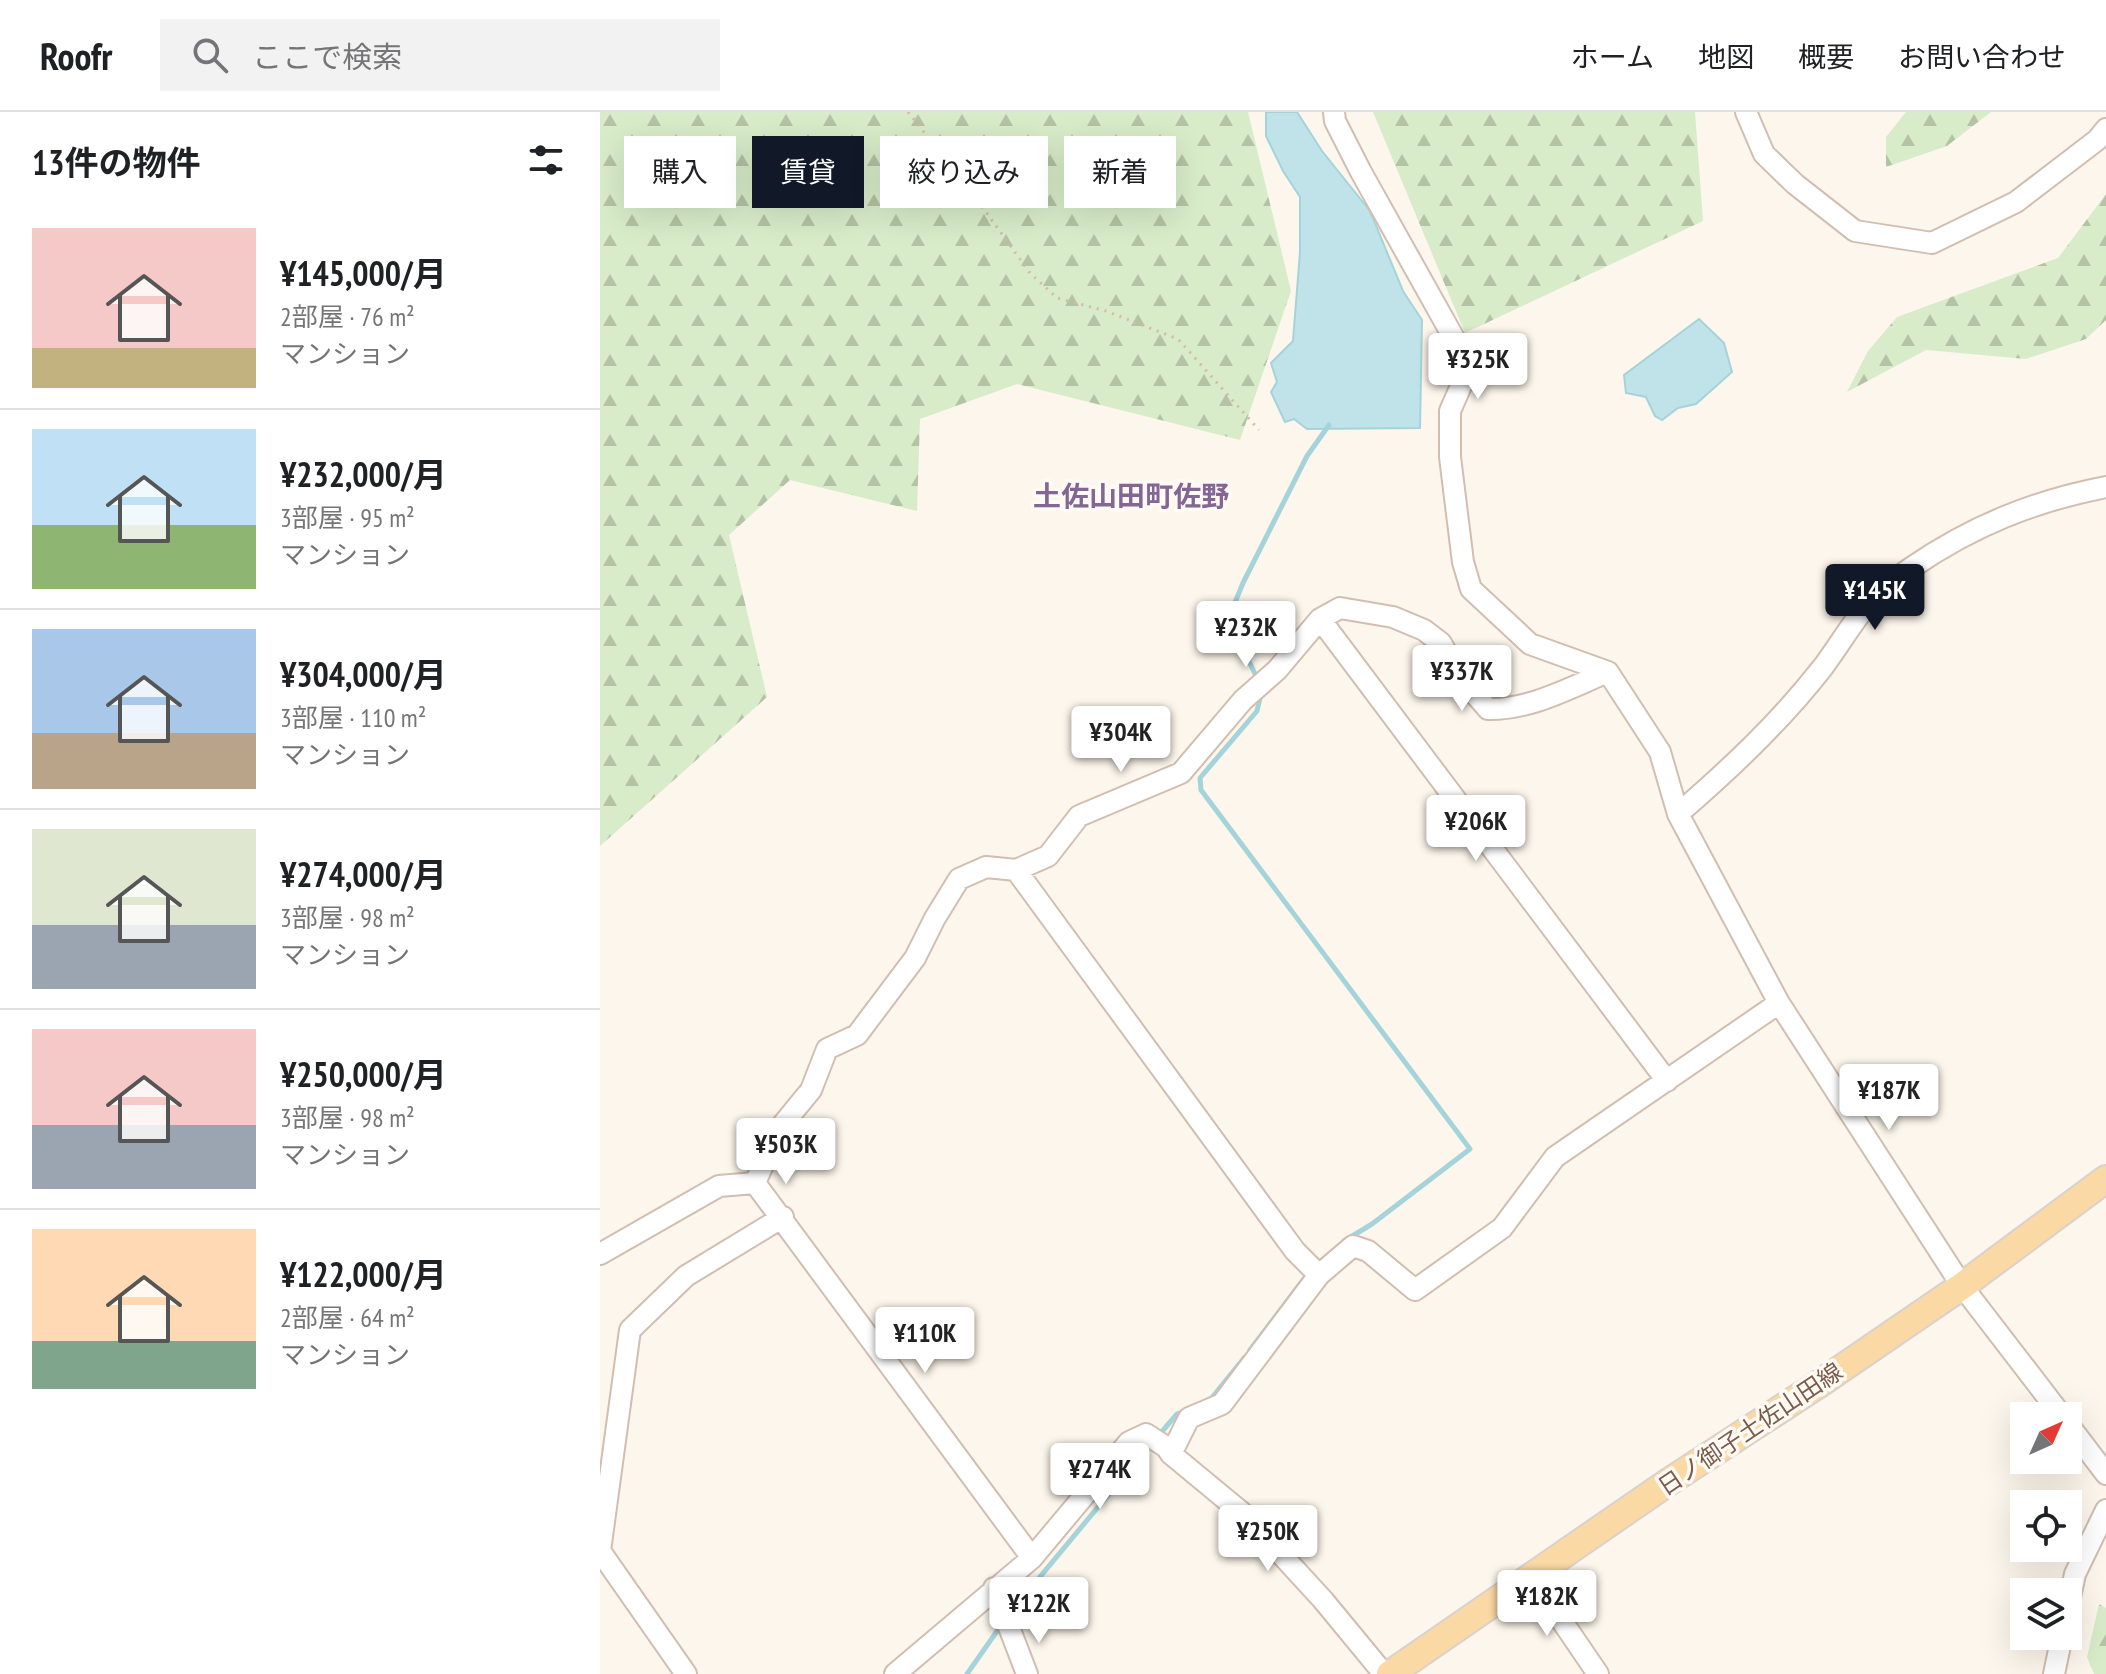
<!DOCTYPE html>
<html lang="ja">
<meta charset="utf-8">
<style>
:root{--surface:#fff;--page:#f2f2f2;--text:#202124;--muted:#757577;--line:#e0e0e0;--accent:#111827}
body{margin:0;font-family:"PT Sans Narrow","Noto Sans JP",sans-serif;background:var(--page);color:var(--text);height:100vh;display:flex;flex-direction:column;font-size:30px;white-space:nowrap}
*{box-sizing:border-box;margin:0}
p{font-size:26px;color:var(--muted)}
.icon{flex:none;width:44px;height:44px;fill:none;stroke:currentColor;stroke-width:2;stroke-linecap:round;stroke-linejoin:round}
.map{position:relative;flex:1;overflow:hidden}
.panel{display:flex;flex-direction:column;background:var(--surface);width:600px}
.panel>*{flex:none}
.guide{position:absolute;left:24px;top:24px;width:760px;height:72px;display:flex;gap:16px}
.needle{width:52px;rotate:45deg}
.fabs{position:absolute;left:1410px;top:1290px;display:grid;gap:16px}
.fabs a{display:grid;place-items:center;width:72px;height:72px;border-radius:0px;background:var(--surface);box-shadow:0 8px 32px #0002;font-size:40px}
.price{position:absolute;translate:-50% -68px;padding:0 18px;border-radius:8px;background:#fff;color:#222;font-size:26px;line-height:52px;filter:drop-shadow(0 2px 4px #0008)}
.price::after{content:'';position:absolute;left:50%;top:48px;width:24px;height:18px;margin-left:-12px;background:inherit;clip-path:polygon(0 0,100% 0,50% 100%)}
.price.active{background:var(--accent);color:#fff}
ul{padding:0;list-style:none}
li{display:flex;align-items:center;gap:24px;height:200px;padding:0 32px}
li+li{border-top:2px solid var(--line)}
li span{display:grid;place-items:center;flex:none;width:224px;height:160px;border-radius:0px;color:#555}
li>.icon{margin-inline-start:auto}
span .icon{width:96px;height:96px;fill:#fffc;stroke-width:1}
li b{font-size:34px}
h2{display:flex;justify-content:space-between;align-items:center;height:96px;padding:0 32px;font-size:34px}
.tag{padding:0 28px;border-radius:0px;background:var(--surface);box-shadow:0 8px 32px #0002;font-size:28px;line-height:72px}
.tag.active{background:var(--accent);color:#fff}
header{display:flex;align-items:center;gap:48px;box-sizing:border-box;height:112px;padding:0 40px;background:var(--surface);border-bottom:2px solid var(--line)}
header strong{font-size:38px}
nav{display:flex;gap:44px;margin-inline-start:auto;font-size:28px}
.search{width:560px;height:72px;background:var(--page);display:flex;align-items:center;gap:20px;box-sizing:border-box;padding:0 28px;border-radius:0px;color:var(--muted);font-size:30px}
main{display:flex;flex:1;min-height:0}
.map>svg:first-child{display:block}
</style>
<header>
<strong>Roofr</strong>
<div class="search"><svg class="icon" aria-label="search" viewBox="0 0 24 24"><circle cx="10" cy="10" r="6"/><path d="M15 15l6 6"/></svg>ここで検索</div>
<nav><a>ホーム</a><a>地図</a><a>概要</a><a>お問い合わせ</a></nav>
</header>
<main>
<section class="panel">
<h2>13件の物件<svg class="icon" aria-label="filters" viewBox="0 0 24 24"><path d="M4 7h16M4 17h16"/><circle cx="9" cy="7" r="2"/><circle cx="15" cy="17" r="2"/></svg></h2>
<ul>
<li><span style="background:linear-gradient(#f6c9c9 75%,#c2b280 0)"><svg class="icon" aria-label="home" viewBox="0 0 24 24"><path d="M3 11l9-7 9 7M6 9v11h12V9"/></svg></span><div><b>¥145,000/月</b><p>2部屋 · 76 m²</p><p>マンション</p></div></li>
<li><span style="background:linear-gradient(#bfe0f5 60%,#8fb573 0)"><svg class="icon" aria-label="home" viewBox="0 0 24 24"><path d="M3 11l9-7 9 7M6 9v11h12V9"/></svg></span><div><b>¥232,000/月</b><p>3部屋 · 95 m²</p><p>マンション</p></div></li>
<li><span style="background:linear-gradient(#a9c7e8 65%,#b9a48a 0)"><svg class="icon" aria-label="home" viewBox="0 0 24 24"><path d="M3 11l9-7 9 7M6 9v11h12V9"/></svg></span><div><b>¥304,000/月</b><p>3部屋 · 110 m²</p><p>マンション</p></div></li>
<li><span style="background:linear-gradient(#dfe7d0 60%,#9aa5b1 0)"><svg class="icon" aria-label="home" viewBox="0 0 24 24"><path d="M3 11l9-7 9 7M6 9v11h12V9"/></svg></span><div><b>¥274,000/月</b><p>3部屋 · 98 m²</p><p>マンション</p></div></li>
<li><span style="background:linear-gradient(#f6c9c9 60%,#9aa5b1 0)"><svg class="icon" aria-label="home" viewBox="0 0 24 24"><path d="M3 11l9-7 9 7M6 9v11h12V9"/></svg></span><div><b>¥250,000/月</b><p>3部屋 · 98 m²</p><p>マンション</p></div></li>
<li><span style="background:linear-gradient(#ffd9b3 70%,#7fa58c 0)"><svg class="icon" aria-label="home" viewBox="0 0 24 24"><path d="M3 11l9-7 9 7M6 9v11h12V9"/></svg></span><div><b>¥122,000/月</b><p>2部屋 · 64 m²</p><p>マンション</p></div></li>
</ul>
</section>
<div class="map">
<svg width="1506" height="1562" viewBox="0 0 1506 1562">
<defs>
<pattern id="forest-firs" width="22" height="20" patternUnits="userSpaceOnUse" patternTransform="scale(2)"><rect width="22" height="20" fill="#d8ecc9"/><path d="M5 1l3.5 6h-7zM16 11l3.5 6h-7z" fill="#b4c2a5"/></pattern>
</defs>
<rect width="100%" height="100%" fill="#fdf6ec"/>
<path fill="url(#forest-firs)" d="M0 0H648L691 179 640 328 417 272 320 307 317 399 190 368 129 423 167 585 0 734Z
M773 0H1095L1103 109 865 221Z
M1306 0H1391L1347 34 1286 55V25Z
M1506 82V208L1486 227 1426 247 1326 238 1247 280 1268 239 1297 205 1458 146Z
M1499 1492 1506 1496V1562H1494L1487 1545Z"/>
<path fill="#bfe3e8" stroke="#a5d3da" stroke-width="2" d="M666 0H697L722 39 770 99 803 179 822 208 820 316 707 317 694 307 685 310 671 280 677 270 671 251 693 229 700 140V85L683 59 666 24Z
M1099 207 1124 231 1132 260 1096 292 1078 296 1062 308 1055 304 1046 285 1026 281 1024 263Z"/>
<g fill="none" stroke-linecap="round" stroke-linejoin="round">
<path stroke="#a5d3da" stroke-width="5" d="M658 568 633 516 631 500 643 471 707 344 729 313
M661 582 657 599 600 666 601 678 870 1037 772 1112 744 1129
M650 1238 709 1160
M610 1288 644 1246
M559 1323 577 1302 587 1298
M410 1501 552 1330
M367 1562 402 1512"/>
<g stroke="#d1beb0" stroke-width="24">
<path id="minor" d="M734 0 735 9 761 60 860 237 866 257 864 267 850 299V345L863 450 871 477 930 532 1008 560 1060 640 1078 702 1179 891 1362 1174 1462 1304
M1146 0 1164 42 1195 72 1255 119 1332 131 1416 90 1497 28 1506 17
M720 507 1067 969
M1078 702C1130 657 1180 610 1223 555 1241 531 1256 504 1277 481 1286 471 1300 464 1311 456 1372 414 1434 389 1506 375
M416 758 695 1139 719 1163
M155 1071 179 1017 211 978 227 937 257 923 315 846 335 806 359 767 386 755 416 758 448 744 479 704 581 661 643 588 677 558 720 507 740 496 793 505 824 518 841 531 860 565 888 597C930 598 969 576 1008 560
M155 1071 432 1446
M0 1142 119 1074 155 1071
M1468 1312 1506 1362
M571 1342 589 1306 622 1292 719 1163 753 1134 768 1139 815 1178 902 1116 955 1045 1179 891
M932 1465 998 1562
M394 1476 427 1562
M1468 1495 1475 1462 1506 1398
M86 1562 0 1439 30 1218 86 1164 183 1105
M295 1562 432 1446 529 1330 546 1322 566 1335 571 1342 646 1404 723 1488 784 1562
M1454 1562 1462 1524"/>
</g>
<g stroke="#dad1cd" stroke-width="30">
<path id="major" d="M790 1562 1067 1371 1216 1274 1362 1174 1506 1067"/>
</g>
<path stroke="#d9b8a5" stroke-width="3" stroke-dasharray="2 6" stroke-linecap="butt" d="M308 0 373 82 430 161 457 186 506 199 578 227 659 318"/>
<use href="#minor" stroke="#fff" stroke-width="20"/>
<use href="#major" stroke="#fbd9a5" stroke-width="26"/>
</g>
<g text-anchor="middle" dominant-baseline="central" stroke-width="7" stroke-linejoin="round" paint-order="stroke">
<g font-size="24" fill="#7a5c4d" stroke="#fffaf3">
<text transform="translate(1150 1317) rotate(-34)">日ノ御子土佐山田線</text>
</g>
<g font-size="28" font-weight="bold" fill="#846695" stroke="#fffaf3">
<text x="531" y="383">土佐山田町佐野</text>
</g>
</g>
</svg>
<div class="fabs">
<a><svg class="needle" viewBox="-14 -14 28 28"><path d="M0-13l5 13h-10z" fill="#e53935"/><path d="M0 13l5-13h-10z" fill="#757577"/></svg></a>
<a><svg class="icon" aria-label="locate" viewBox="0 0 24 24"><circle cx="12" cy="12" r="6"/><path d="M12 2v4M12 18v4M2 12h4M18 12h4"/></svg></a>
<a><svg class="icon" aria-label="layers" viewBox="0 0 24 24"><path d="M12 4l9 5-9 5-9-5zM3 14l9 5 9-5"/></svg></a>
</div>
<b class="price" style="left:878px;top:289px">¥325K</b>
<b class="price active" style="left:1275px;top:520px">¥145K</b>
<b class="price" style="left:646px;top:557px">¥232K</b>
<b class="price" style="left:862px;top:601px">¥337K</b>
<b class="price" style="left:521px;top:662px">¥304K</b>
<b class="price" style="left:876px;top:751px">¥206K</b>
<b class="price" style="left:1289px;top:1020px">¥187K</b>
<b class="price" style="left:186px;top:1074px">¥503K</b>
<b class="price" style="left:325px;top:1263px">¥110K</b>
<b class="price" style="left:500px;top:1399px">¥274K</b>
<b class="price" style="left:668px;top:1461px">¥250K</b>
<b class="price" style="left:947px;top:1526px">¥182K</b>
<b class="price" style="left:439px;top:1533px">¥122K</b>
<div class="guide">
<a class="tag">購入</a>
<a class="tag active">賃貸</a>
<a class="tag">絞り込み</a>
<a class="tag">新着</a>
</div>
</div>
</main>
